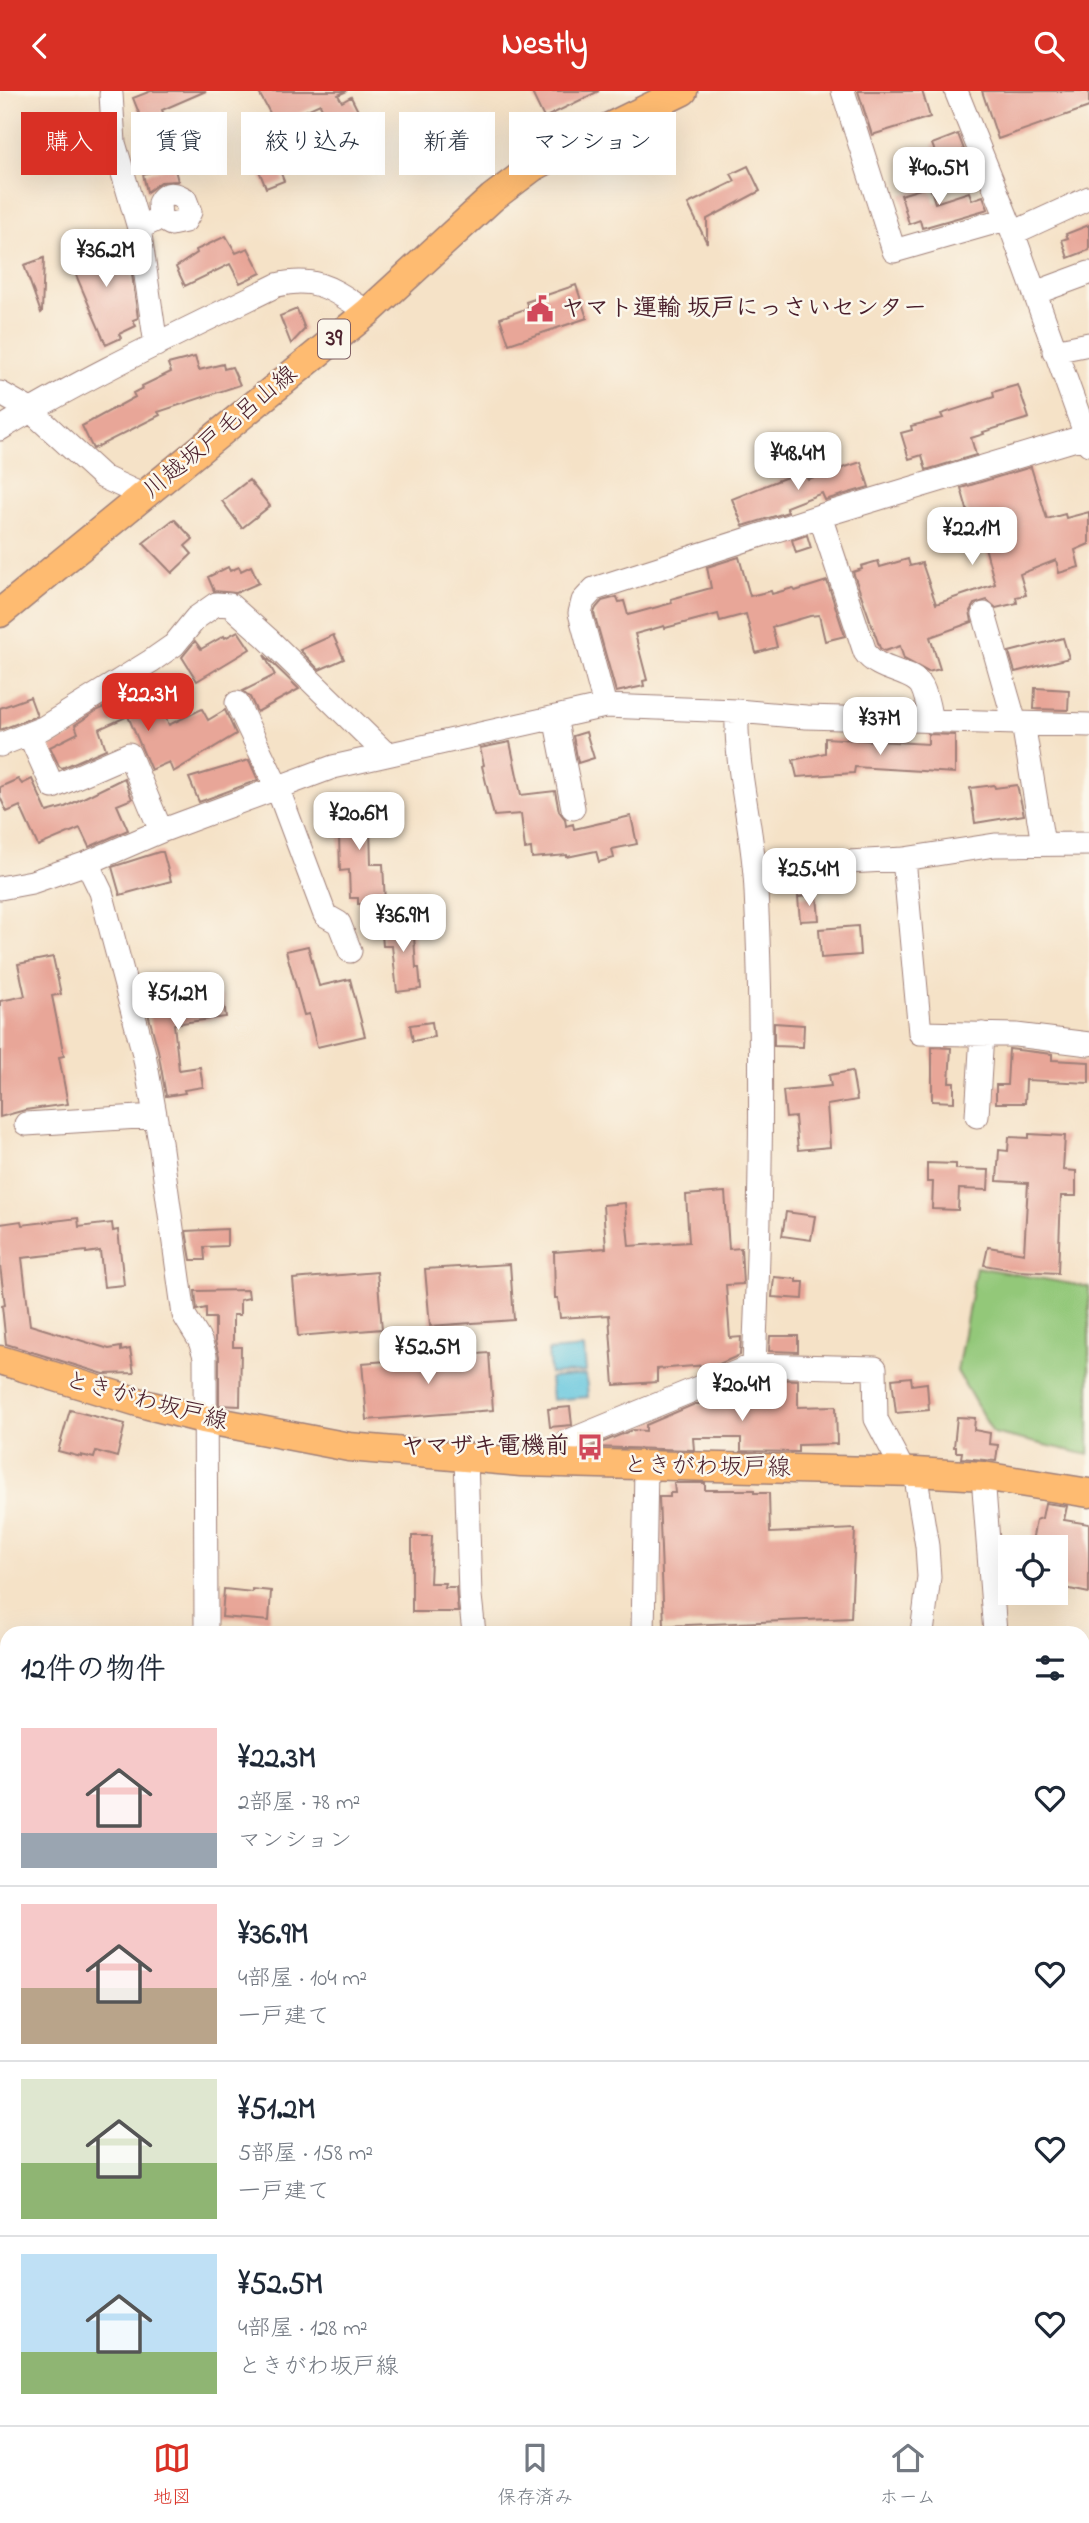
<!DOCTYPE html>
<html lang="ja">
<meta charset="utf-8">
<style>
:root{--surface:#fff;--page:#f2f2f3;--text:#1f2937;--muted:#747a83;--line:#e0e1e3;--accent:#d93025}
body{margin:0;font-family:"Indie Flower","Klee One",sans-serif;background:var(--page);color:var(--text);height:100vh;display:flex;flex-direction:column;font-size:26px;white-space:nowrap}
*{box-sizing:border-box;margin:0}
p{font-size:23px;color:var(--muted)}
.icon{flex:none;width:38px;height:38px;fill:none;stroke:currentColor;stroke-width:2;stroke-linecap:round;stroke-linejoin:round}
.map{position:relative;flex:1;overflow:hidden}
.side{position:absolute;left:0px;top:1535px;width:1090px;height:800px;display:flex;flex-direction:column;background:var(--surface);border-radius:21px 21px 0 0;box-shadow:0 7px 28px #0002}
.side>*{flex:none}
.top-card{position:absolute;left:21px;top:21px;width:700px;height:63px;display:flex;gap:14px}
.tools{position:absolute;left:998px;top:1444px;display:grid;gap:14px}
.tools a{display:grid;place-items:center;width:70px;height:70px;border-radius:0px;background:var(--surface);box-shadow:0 7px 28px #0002;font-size:35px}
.price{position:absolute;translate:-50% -60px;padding:0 16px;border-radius:14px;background:#fff;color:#222;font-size:23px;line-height:46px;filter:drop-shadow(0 2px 4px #0008)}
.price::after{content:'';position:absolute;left:50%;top:42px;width:21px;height:16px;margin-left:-10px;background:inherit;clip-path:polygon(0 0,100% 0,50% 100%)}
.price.active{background:var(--accent);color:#fff}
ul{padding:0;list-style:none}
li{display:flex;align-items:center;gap:21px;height:175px;padding:0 21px}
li+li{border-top:2px solid var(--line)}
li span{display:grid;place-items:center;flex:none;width:196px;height:140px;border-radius:0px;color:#555}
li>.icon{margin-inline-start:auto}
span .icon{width:84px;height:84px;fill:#fffc;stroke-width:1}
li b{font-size:30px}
h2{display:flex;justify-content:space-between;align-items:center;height:84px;padding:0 21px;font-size:30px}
.chip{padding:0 24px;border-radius:0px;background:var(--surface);box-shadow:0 7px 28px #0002;font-size:24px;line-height:63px}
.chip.active{background:var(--accent);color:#fff}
header{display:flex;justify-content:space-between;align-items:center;height:91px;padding:0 21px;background:var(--accent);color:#fff;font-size:32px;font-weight:700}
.tabs{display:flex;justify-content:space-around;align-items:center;height:98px;border-top:2px solid var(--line);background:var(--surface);font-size:19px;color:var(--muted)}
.tabs a{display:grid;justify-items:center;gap:4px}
.tabs .active{color:var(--accent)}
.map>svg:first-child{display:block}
</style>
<header><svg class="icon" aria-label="back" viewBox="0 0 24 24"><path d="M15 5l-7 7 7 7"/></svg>Nestly<svg class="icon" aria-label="search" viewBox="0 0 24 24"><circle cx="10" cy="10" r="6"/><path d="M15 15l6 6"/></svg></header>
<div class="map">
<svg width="1089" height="2334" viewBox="0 0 1089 2334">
<rect width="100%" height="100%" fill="#fbf7ec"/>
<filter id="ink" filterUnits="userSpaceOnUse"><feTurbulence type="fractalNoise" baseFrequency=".0143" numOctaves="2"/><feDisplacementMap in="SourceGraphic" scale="14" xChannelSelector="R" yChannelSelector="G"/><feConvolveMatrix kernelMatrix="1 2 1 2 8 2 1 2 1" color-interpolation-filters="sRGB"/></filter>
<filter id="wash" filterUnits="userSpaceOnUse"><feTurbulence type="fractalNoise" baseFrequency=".00686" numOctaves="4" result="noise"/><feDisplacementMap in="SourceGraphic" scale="28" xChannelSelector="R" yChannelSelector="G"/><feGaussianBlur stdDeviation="1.57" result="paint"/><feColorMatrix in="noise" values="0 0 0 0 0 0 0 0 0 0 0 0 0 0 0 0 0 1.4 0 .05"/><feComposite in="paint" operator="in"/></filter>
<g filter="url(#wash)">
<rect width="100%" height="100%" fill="#f5e2c7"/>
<path fill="#93c879" stroke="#6e7452" stroke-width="2" d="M976 1176 1089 1196V1364L993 1342 957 1280Z
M483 2328H594L595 2334H507Z"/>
<path fill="#76ac69" stroke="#60664a" stroke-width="2" d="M672 2328H773L772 2334H670Z"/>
<path fill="#60c5dd" stroke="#557284" stroke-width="2" d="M584 1257 586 1281 550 1283 548 1260Z
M586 1284 588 1306 552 1309 550 1287Z"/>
<g id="blocks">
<path fill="#e8a698" d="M151 0H206L162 19 164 24 143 32 133 7Z
M258 0H347L338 4 342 11 351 6 362 28 365 27 377 51 339 70 327 45 334 42 320 13 276 33Z
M531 0H599L544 27Z
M858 0H922L930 26 872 44Z
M982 0H1089V16L998 48Z
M958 43 966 64 940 74 932 53Z
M276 70 284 90 266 97 258 77Z
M174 75 178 90 161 91 147 101 143 83Z
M748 75 760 100 707 128V152L688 113 735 90 731 83Z
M930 95 935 112 969 101 972 109 983 105 988 118 922 137 920 129 909 133 901 104Z
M1089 134V159L1068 167 1062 149 1068 147 1066 143Z
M226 145 236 162 248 157 261 182 240 192 230 173 185 195 176 176 197 162 196 159Z
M104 146 120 181 131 176 138 227 133 229 136 235 119 243 121 247 106 254 67 163Z
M44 167 42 221 41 222 24 174Z
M576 194 587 227 509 253 500 227 528 217 526 211Z
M297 218 305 238 291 253 280 225Z
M195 266 199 279 223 273 224 278 232 276 240 294 158 321 160 324 93 358 82 335 135 306 133 302 143 297 142 295 171 281 168 273Z
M1018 294 1029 327 983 341 984 343 971 347 976 364 926 379 922 364 909 368 901 342 912 339 911 335 943 327 941 323 994 306 993 301Z
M861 371 869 396 825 409 822 402 786 416 788 421 743 435 732 408 802 380 808 388Z
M1031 376 1047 428 1065 423 1066 427 1089 421V453L1075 459 1079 476 1059 482 1056 469 1020 483 1026 504 1016 506 1017 512 996 517 987 509 974 513 970 520 972 531 930 546 940 578 928 581 904 568 900 555 885 560 880 557 853 481 862 478 861 475 878 470 880 476 908 468 910 475 922 472 936 513 995 493 981 441 974 443 961 397Z
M249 389 270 415 242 437 222 410Z
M174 428 193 448 185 455 192 463 172 482 143 452Z
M807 444 811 457 796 462 792 449Z
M739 466 750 505 771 500 772 503 793 497 795 500 827 490 845 545 825 550 819 524 810 525 772 536 777 556 756 562 746 523 720 530 718 523 665 537 664 535 635 543 647 589 643 590 644 595 616 601 594 522 596 517 602 510 617 506 619 511 624 510 628 524 672 512 671 508 711 497 707 476Z
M251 475 259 492 236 502 214 500 208 486 228 476 230 480 239 476 241 480Z
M238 540 250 558 197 590 182 566 195 550 201 558 224 545 225 547Z
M333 544 344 568 319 579 300 559Z
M1063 547 1069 567 1015 581 1009 561Z
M264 564 299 598 257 621 250 606 243 600 275 584Z
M150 595 169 634 202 618 208 629 225 619 236 643 173 681 169 671 151 679 128 625 99 638 106 658 62 677 59 675 50 656 78 642 75 634 96 620Z
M1035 597 1069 599 1068 619 1034 618Z
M30 606 37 625 0 639V617Z
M586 641 594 667 578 672 573 645Z
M928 643 955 644V682L855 676 854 682 797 686 793 669 825 662V647L928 653Z
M510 651 521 704 555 700 559 720 565 728 566 735 573 733 574 738 631 725 637 753 612 758 614 767 599 771 596 760 567 766V764L532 767 531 757 525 758 521 723 494 725 482 675 484 674 480 657Z
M249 669 258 689 199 711 189 687Z
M124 687 132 708 117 714 128 739 89 756 80 737 38 755 20 715 7 721 0 706V696L18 688 22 693 32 688 47 721 65 716Z
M994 694 995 697 1017 694 1024 724 975 732 970 697Z
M370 709 379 732 370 736 371 773H383L385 812 358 813V807H350L349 779 340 780 339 743 331 746 324 728Z
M159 761H163L171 790 120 804 112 776Z
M817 804 819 829 800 830 798 806Z
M413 829 416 877H419L421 898 397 901 392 855H383L381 832Z
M858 835 860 864 821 867 819 838Z
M308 855 319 895 350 888 365 945 317 956 309 923 304 924 286 860Z
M53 866 61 903 52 905 64 965 59 966 68 1013 25 1019 0 1026V910L25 905 18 873Z
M180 893 185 910 223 905 226 926 174 933 179 979 200 976 203 996 184 999 185 1002 166 1005 158 959 143 904Z
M432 931 434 946 413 950 410 934Z
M774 932 804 934 803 956 774 955Z
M932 956 951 957 949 991H954V1011L932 1010Z
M1009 958 1052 963V969L1089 971V992L1026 989 1025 1012H996V994H1007Z
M852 980 857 1009 827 1014 830 1056 798 1059 795 1026 786 1027 783 1000 831 995 829 984Z
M1029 1043 1065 1045 1063 1079 1076 1080V1105H1061L1058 1182 1019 1180 984 1174 988 1156 1024 1162 1028 1092 997 1090 999 1059 1008 1060 1009 1046 1029 1047Z
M927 1072 956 1073V1078L989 1079 988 1099 959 1098 958 1119 932 1118 933 1091H927Z
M725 1101 729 1158 741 1157 743 1193 726 1194 730 1247 741 1246 740 1264 719 1273 657 1278V1291L614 1294 609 1224 560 1227 558 1207H555L554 1161 606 1157 603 1114 625 1112 629 1155 689 1151 686 1104Z
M786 1121 815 1125 811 1149 782 1145Z
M78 1127 79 1136 112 1132 113 1140 118 1139 124 1194 104 1196 100 1160 86 1162V1160L22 1167 30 1234 109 1258 121 1256V1260L130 1258 134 1282 104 1283 6 1253 2 1215 5 1214 0 1175V1133L21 1130 22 1134Z
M227 1138V1155L204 1156 205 1169H191L186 1140Z
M510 1173 514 1229 430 1235 425 1178Z
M377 1181 382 1238 298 1245 293 1188Z
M774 1186 796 1188V1191H804L803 1208 772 1206Z
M248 1199 249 1207 240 1209V1224H233V1256H241L240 1315 219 1314V1265L215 1250V1227H206V1217L197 1219 195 1200Z
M770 1245H798V1261L769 1260Z
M489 1262 493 1319 367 1329 362 1272Z
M911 1286 912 1294 927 1292 929 1319 896 1322 892 1288Z
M767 1288 798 1289V1316L836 1315 837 1353 798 1354V1361L741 1360V1347H693L694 1359 591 1356 632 1339 646 1340V1334L695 1313H744V1293L767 1292Z
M570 1316 572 1334 550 1336 548 1318Z
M70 1319 125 1333 117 1366 96 1360 94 1367 81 1364V1366L58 1360Z
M957 1326 975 1327 974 1339 990 1342 989 1353 998 1354 996 1370 961 1367 962 1361H956V1356H954Z
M674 1392H705V1399H754V1402H769L770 1442 855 1438 851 1527 664 1535 659 1406H670V1402H675Z
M1045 1412 1067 1415 1064 1429 1089 1433V1502L1055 1495V1456H1031L1036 1429 1042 1427Z
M412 1445H432L430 1492H445L444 1496H456L458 1521H412Z
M224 1498 252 1501V1498L271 1500 269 1530 222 1526Z"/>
</g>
</g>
<g filter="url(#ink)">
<use href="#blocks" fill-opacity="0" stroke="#a08079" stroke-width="2"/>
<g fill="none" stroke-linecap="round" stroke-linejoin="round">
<g stroke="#a08079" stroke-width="25">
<path id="minor" d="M843 0 894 160 1006 128
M956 0 1013 142 1089 353
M111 3 114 52 139 137 156 254
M139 137 160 127 159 112C165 100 175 102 185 108L190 121 185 130 171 133 160 127
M1013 142 1089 107
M1035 202 1089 182
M1054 260 1089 253
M0 302 30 319 103 386 144 405
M0 338C88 284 184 240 277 194 318 184 334 200 368 221
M820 425 865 561C878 581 913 579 922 596 927 606 929 620 931 630
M984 523 1015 632
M237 612 277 696 325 824 339 832 350 860
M605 615 580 522 583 510 594 498 820 425 1086 345
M737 620C735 681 754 739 756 800 764 958 761 1116 754 1274
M555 626 573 717
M1023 632 1043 753
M29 643 53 696 129 663 161 740
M0 654 43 637 151 570 174 554 196 527 216 513 230 514 267 547 386 663
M904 768 920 942 1016 944 1089 953
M87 772 101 801 144 963 160 1051 184 1224 200 1250 205 1265 206 1542
M755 776 904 768 995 754 1089 753
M0 797 32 791 87 772 161 740 333 676 605 615 737 620 806 626 1089 634
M977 1025 982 943
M26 1033 155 1025
M466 1366 470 1505 474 1542
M544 1372 564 1352 754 1274 875 1277 876 1328 904 1381
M915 1381 927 1455 929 1486 922 1542
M983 1385 995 1542
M643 1542 646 1376
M0 1582H7
M0 1779H7
M1083 1936 1089 1935
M0 2025 7 2020
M0 2221 7 2222
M1077 2328V2334
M188 2334 198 2328"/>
</g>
<g stroke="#a08079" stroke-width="31">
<path id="major" d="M0 522 368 221 492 107 533 76 591 45 683 0
M0 1269 148 1314 203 1328 349 1356 521 1371 915 1381 983 1385 1089 1402"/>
</g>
<use href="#minor" stroke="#fff" stroke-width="23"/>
<use href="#major" stroke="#febb71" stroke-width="28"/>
</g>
</g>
<defs>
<g id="civic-bare" transform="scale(2.1)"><path d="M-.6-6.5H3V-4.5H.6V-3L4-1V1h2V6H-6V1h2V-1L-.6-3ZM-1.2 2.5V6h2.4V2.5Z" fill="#d1495b" stroke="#fbf7ec" stroke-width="2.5" paint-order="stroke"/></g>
<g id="bus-bare" transform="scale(2.1)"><path d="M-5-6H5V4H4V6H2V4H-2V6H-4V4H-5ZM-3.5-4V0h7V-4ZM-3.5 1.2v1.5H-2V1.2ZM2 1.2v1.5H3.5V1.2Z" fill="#d1495b" stroke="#fbf7ec" stroke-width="2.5" paint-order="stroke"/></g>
</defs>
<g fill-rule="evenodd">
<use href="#civic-bare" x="540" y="218"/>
<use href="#bus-bare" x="590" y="1356"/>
</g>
<g text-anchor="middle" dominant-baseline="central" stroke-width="5" stroke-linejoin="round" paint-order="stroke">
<rect fill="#fbf7ec" stroke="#7f6065" stroke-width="2" x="318" y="228.5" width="32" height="39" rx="5"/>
<g font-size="23" font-weight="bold" fill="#4a1f2b">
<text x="334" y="248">39</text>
</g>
<g font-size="24" font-weight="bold" fill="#4a1f2b" stroke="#fbf7ec" text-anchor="start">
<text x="561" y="218">ヤマト運輸 坂戸にっさいセンター</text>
<text x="569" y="1356" text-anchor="end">ヤマザキ電機前</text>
</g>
<g font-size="24" fill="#4a1f2b" stroke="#fbf7ec">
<text transform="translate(221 342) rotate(-40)">川越坂戸毛呂山線</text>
<text transform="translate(146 1311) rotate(15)">ときがわ坂戸線</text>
<text transform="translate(707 1377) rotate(1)">ときがわ坂戸線</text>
</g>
</g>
</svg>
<div class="tools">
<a><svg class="icon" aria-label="locate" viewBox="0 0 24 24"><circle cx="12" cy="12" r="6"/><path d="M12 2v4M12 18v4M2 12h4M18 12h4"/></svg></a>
</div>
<b class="price" style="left:939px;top:116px">¥40.5M</b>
<b class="price" style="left:106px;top:198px">¥36.2M</b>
<b class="price" style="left:798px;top:401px">¥48.4M</b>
<b class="price" style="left:972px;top:476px">¥22.1M</b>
<b class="price active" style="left:148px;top:642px">¥22.3M</b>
<b class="price" style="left:880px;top:666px">¥37M</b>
<b class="price" style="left:359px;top:761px">¥20.6M</b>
<b class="price" style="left:809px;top:817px">¥25.4M</b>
<b class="price" style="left:403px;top:863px">¥36.9M</b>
<b class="price" style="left:178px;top:941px">¥51.2M</b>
<b class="price" style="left:428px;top:1295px">¥52.5M</b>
<b class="price" style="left:742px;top:1332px">¥20.4M</b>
<div class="top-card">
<a class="chip active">購入</a>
<a class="chip">賃貸</a>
<a class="chip">絞り込み</a>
<a class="chip">新着</a>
<a class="chip">マンション</a>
</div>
<section class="side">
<h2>12件の物件<svg class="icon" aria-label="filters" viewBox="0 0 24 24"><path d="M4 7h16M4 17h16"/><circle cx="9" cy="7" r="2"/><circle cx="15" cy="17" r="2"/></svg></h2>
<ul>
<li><span style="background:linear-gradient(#f6c9c9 75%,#9aa5b1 0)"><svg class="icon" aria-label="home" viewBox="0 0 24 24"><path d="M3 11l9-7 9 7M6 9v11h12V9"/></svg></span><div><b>¥22.3M</b><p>2部屋 · 78 m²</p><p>マンション</p></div><svg class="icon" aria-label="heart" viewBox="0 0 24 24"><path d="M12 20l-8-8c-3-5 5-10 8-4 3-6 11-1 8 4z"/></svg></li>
<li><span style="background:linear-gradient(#f6c9c9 60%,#b9a48a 0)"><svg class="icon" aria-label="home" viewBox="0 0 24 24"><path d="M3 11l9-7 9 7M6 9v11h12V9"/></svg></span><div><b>¥36.9M</b><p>4部屋 · 104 m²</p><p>一戸建て</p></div><svg class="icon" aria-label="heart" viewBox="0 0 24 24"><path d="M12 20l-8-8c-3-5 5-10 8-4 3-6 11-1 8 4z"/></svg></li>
<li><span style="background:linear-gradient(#dfe7d0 60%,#8fb573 0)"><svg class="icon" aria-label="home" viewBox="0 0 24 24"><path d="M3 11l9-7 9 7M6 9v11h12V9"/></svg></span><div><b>¥51.2M</b><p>5部屋 · 158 m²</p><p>一戸建て</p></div><svg class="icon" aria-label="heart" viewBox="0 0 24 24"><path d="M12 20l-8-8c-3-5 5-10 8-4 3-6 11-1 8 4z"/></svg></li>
<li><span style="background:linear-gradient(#bfe0f5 70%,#8fb573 0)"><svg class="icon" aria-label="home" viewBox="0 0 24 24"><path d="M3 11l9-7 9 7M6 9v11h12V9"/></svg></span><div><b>¥52.5M</b><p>4部屋 · 128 m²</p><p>ときがわ坂戸線</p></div><svg class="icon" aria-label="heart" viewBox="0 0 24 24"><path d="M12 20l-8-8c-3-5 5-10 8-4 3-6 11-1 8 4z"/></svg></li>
</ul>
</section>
</div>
<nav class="tabs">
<a class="active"><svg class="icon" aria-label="map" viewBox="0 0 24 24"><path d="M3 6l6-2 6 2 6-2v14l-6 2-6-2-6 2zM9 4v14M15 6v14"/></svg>地図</a>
<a><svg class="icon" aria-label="saved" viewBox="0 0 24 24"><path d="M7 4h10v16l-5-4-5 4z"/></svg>保存済み</a>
<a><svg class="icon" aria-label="home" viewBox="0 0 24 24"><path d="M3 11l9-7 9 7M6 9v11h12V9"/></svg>ホーム</a>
</nav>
